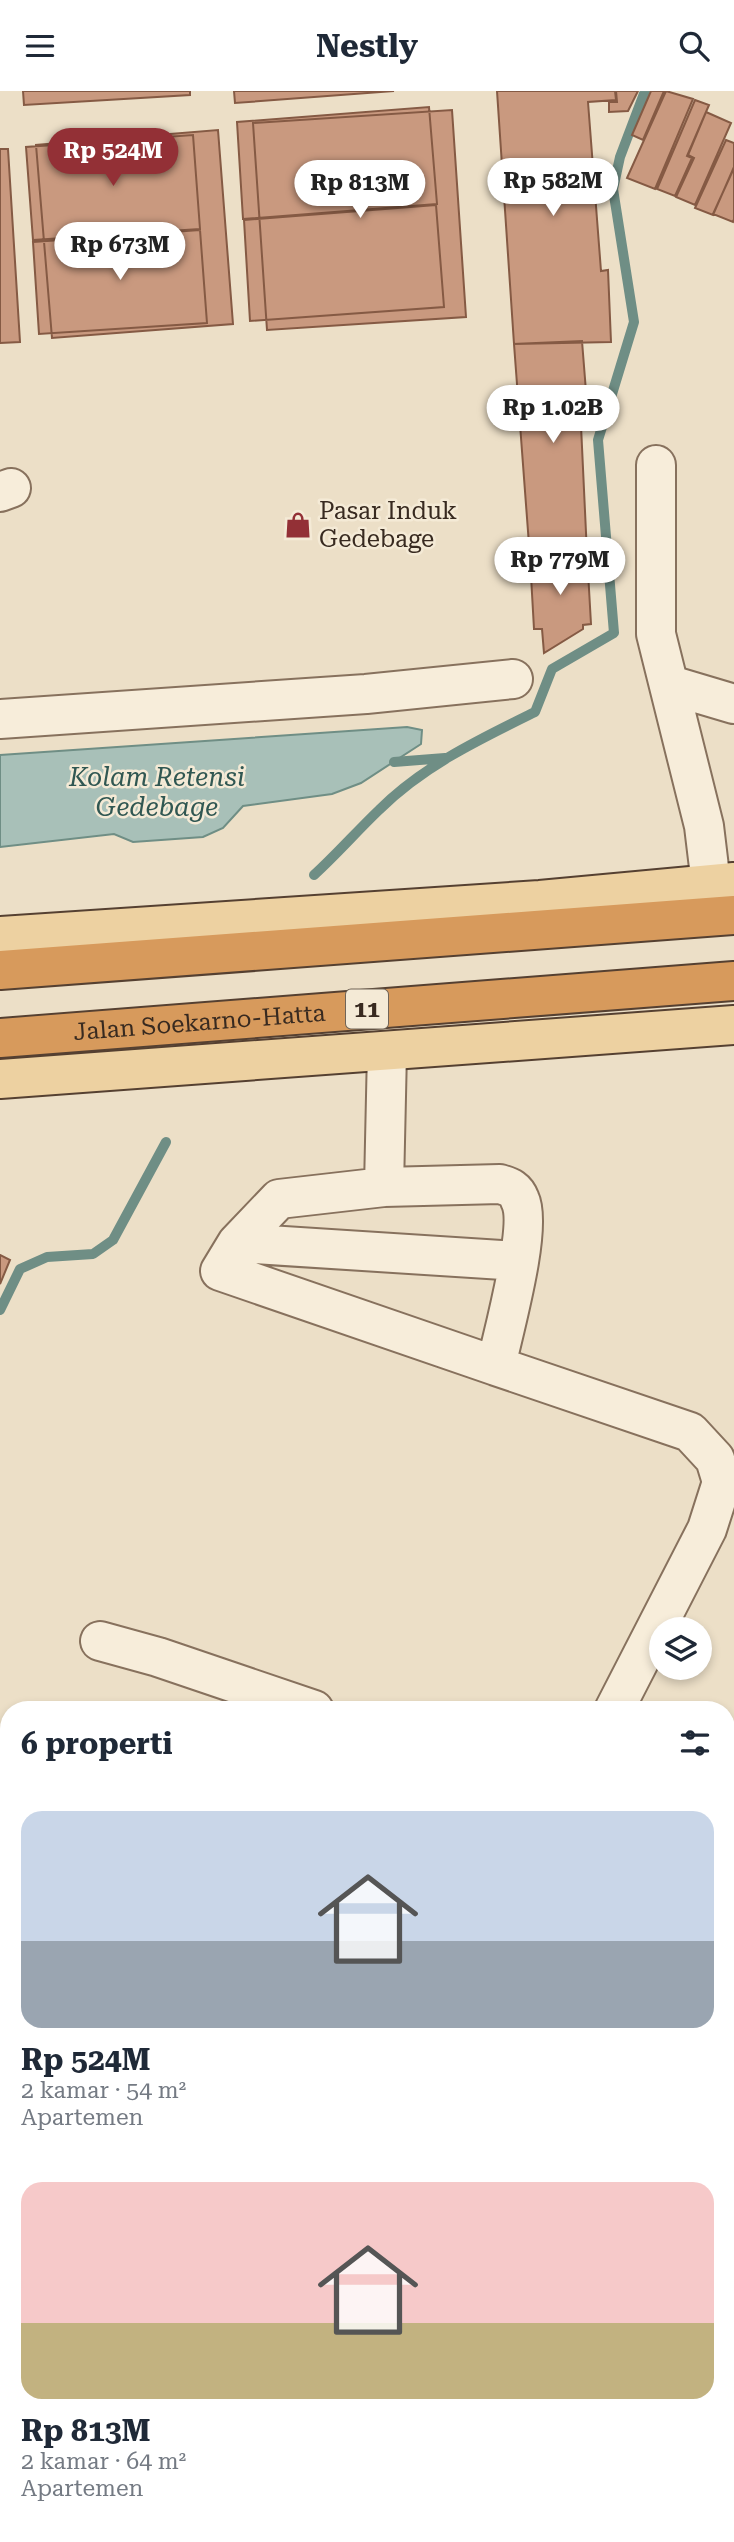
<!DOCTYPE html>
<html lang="id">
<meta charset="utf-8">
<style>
:root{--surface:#fff;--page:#f2f2f3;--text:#1f2937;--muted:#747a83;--accent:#933036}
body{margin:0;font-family:"Roboto Serif",serif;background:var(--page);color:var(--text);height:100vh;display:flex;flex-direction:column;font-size:26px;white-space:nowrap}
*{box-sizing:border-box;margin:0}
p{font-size:23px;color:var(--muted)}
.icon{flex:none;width:38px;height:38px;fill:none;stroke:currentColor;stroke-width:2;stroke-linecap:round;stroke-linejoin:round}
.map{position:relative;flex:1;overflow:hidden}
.panel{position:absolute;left:0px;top:1610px;width:735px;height:842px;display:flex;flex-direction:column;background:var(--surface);border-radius:28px 28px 0 0;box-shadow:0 4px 10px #0003}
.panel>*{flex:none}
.fabs{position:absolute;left:649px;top:1526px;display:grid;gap:14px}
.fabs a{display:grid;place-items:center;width:63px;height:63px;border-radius:50%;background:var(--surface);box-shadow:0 4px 10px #0003;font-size:35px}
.price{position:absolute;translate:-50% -60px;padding:0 16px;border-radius:24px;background:#fff;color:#222;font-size:23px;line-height:46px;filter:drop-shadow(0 2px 4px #0008)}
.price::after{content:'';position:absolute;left:50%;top:42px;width:21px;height:16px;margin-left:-10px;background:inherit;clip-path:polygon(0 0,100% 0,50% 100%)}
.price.current{background:var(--accent);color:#fff}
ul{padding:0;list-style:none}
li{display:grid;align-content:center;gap:14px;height:371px;padding:0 21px}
li span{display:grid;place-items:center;height:217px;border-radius:21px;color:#555}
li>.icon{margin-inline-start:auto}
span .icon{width:126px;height:126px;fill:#fffc;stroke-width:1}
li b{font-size:30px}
h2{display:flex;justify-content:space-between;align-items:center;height:84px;padding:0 21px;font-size:30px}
header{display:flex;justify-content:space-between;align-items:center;height:91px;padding:0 21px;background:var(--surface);font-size:32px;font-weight:700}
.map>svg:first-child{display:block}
</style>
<header><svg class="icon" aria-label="menu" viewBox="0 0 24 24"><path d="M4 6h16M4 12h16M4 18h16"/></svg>Nestly<svg class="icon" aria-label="search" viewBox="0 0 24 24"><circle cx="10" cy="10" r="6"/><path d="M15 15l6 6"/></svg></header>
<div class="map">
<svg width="734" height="2451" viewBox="0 0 734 2451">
<rect width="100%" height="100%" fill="#ecdfc7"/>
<path fill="#a8c0b8" stroke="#6f8e85" stroke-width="2" d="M407 636 422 639 421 653 361 692 332 703 243 715 223 737 203 746 133 751 114 743 0 756V664Z"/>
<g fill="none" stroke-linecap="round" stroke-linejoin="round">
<path stroke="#6f8e85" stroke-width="10" d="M394 671 445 667
M314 784C337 763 357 740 379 719 423 675 480 648 535 621L552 578 614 542 598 349 634 231 613 98 620 66 645 0
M0 1219 20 1178 47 1166 93 1163 113 1149 166 1051
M0 2217 9 2218
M269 2443 275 2451"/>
</g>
<path fill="#c9997f" stroke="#855a44" stroke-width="2" d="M23 0H190V4L24 14Z
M234 0H394L235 12Z
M497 0H615L616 9 588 11 601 180 608 179 611 251 514 253Z
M616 0H638L628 20 609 21V11H617Z
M651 0H664L643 49 632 44Z
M666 0 693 8 655 98 627 87Z
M695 9 709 14 687 65 692 67 675 105 657 98Z
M429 16 437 113 243 128 237 31Z
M452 19 466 226 267 239 253 32Z
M706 21 731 32 695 114 676 106 694 67 688 64Z
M218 39 233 233 52 247 36 54Z
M193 44 200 138 33 149 26 56Z
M726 49 734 52V76L713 124 695 117Z
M0 58H8L20 251 0 252Z
M734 77V128L733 131 713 123Z
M436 114 444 216 250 230 244 129Z
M200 139 207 232 39 243 33 151Z
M582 250 587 313H580L587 463 530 467 514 253Z
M587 463 591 533 583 534V538L544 562 542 538H534L530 467Z
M0 1164 10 1169 0 1193Z"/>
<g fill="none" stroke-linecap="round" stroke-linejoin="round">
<g stroke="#87715d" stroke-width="42">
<path id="minor" d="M656 374V543L704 735 711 793
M0 401 11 397
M670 594 734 613
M0 628 366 603 513 588
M500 1093C510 1096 516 1098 520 1109 533 1136 503 1242 496 1275L220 1180 237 1152 279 1108 384 1096Z
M384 1096 387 960
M237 1152 519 1170
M496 1275 690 1341 715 1368 722 1391 707 1438 614 1619
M100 1550 158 1566 314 1619
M726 1811 734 1782
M726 1943 734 1964"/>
</g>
<g stroke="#554031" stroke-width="42">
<path id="major" d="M0 845 540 809 734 791
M0 988 734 934"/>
</g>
<g stroke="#554031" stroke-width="42">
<g id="highway">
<path d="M0 879 734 824"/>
<path id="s1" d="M0 947 734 890"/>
</g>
</g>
<use href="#minor" stroke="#f7edda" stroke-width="38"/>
<use href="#major" stroke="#edd1a1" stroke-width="38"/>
<use href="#highway" stroke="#d79a5c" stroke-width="38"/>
</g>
<defs>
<g id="shop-bare" transform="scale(2.1)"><path d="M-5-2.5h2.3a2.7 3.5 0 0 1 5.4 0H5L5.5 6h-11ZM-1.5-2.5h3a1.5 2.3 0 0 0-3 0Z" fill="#933036" stroke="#f4ead6" stroke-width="2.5" paint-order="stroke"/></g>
</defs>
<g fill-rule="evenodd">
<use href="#shop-bare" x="298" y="434"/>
</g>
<g text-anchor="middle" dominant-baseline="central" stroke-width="5" stroke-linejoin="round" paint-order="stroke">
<rect fill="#f4ead6" stroke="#706457" stroke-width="2" x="346" y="898.5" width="42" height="39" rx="5"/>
<g font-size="23" font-weight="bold" fill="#382a20">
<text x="367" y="918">11</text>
</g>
<g font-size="24" fill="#382a20" stroke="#f4ead6" text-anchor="start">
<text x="319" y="420">Pasar Induk<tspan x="319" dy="28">Gedebage</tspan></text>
</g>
<g font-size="24" fill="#382a20" stroke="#f4ead6">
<text stroke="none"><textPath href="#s1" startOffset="200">Jalan Soekarno-Hatta</textPath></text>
</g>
<g font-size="26" font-style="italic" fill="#305752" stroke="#f4ead6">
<text x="157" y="686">Kolam Retensi<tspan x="157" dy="30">Gedebage</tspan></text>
</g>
</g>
</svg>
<div class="fabs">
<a><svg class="icon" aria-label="layers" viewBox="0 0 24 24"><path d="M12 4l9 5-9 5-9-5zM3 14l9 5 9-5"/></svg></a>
</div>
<b class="price current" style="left:113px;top:97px">Rp 524M</b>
<b class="price" style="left:553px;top:127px">Rp 582M</b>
<b class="price" style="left:360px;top:129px">Rp 813M</b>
<b class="price" style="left:120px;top:191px">Rp 673M</b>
<b class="price" style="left:553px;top:354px">Rp 1.02B</b>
<b class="price" style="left:560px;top:506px">Rp 779M</b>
<section class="panel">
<h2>6 properti<svg class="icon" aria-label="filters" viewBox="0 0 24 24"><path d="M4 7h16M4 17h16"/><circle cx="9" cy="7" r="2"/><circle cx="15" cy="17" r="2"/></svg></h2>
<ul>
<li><span style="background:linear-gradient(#c9d6e8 60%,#9aa5b1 0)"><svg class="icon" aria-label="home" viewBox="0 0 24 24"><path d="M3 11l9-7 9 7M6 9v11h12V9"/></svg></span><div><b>Rp 524M</b><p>2 kamar · 54 m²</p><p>Apartemen</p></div></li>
<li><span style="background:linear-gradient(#f6c9c9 65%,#c2b280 0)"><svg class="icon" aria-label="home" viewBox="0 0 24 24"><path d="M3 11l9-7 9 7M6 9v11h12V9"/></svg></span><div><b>Rp 813M</b><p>2 kamar · 64 m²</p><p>Apartemen</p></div></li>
</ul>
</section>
</div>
